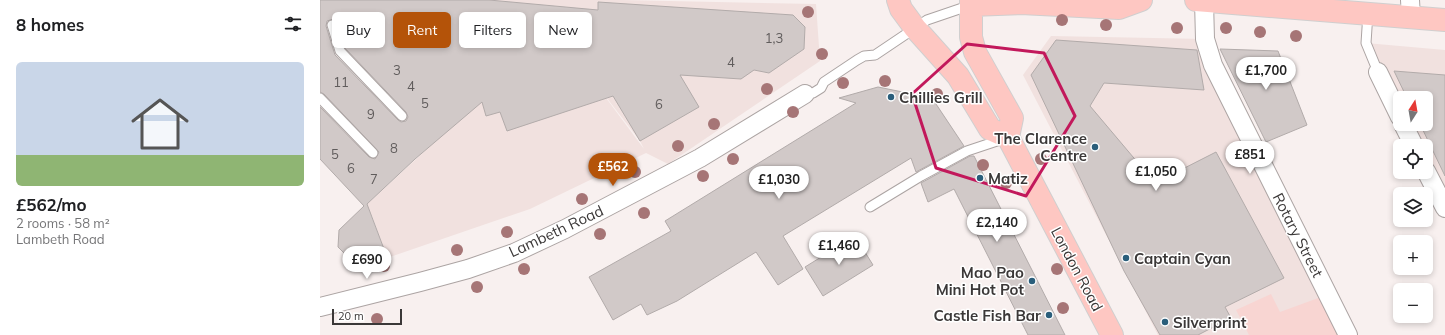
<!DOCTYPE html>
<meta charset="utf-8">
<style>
:root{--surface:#fff;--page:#f2f2f2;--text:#202124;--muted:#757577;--accent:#b45309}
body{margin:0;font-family:Mulish,sans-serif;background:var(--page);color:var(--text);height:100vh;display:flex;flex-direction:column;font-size:15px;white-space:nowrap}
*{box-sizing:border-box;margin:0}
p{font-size:13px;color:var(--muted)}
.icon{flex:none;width:22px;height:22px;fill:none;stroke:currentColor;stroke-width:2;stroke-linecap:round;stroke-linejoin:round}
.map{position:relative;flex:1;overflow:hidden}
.panel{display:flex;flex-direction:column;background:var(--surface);width:320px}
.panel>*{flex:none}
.top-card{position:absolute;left:12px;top:12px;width:380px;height:36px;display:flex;gap:8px}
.needle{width:26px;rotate:11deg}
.controls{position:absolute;left:1073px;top:91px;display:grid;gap:8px}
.controls a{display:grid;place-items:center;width:40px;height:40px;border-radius:6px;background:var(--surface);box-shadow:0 2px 6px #0003;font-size:20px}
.scale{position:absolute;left:12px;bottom:10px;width:70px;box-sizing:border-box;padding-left:4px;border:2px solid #3b3838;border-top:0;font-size:11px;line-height:14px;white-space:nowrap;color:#3b3838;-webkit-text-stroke:3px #fff;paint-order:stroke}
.price{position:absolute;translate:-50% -34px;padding:0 9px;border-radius:14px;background:#fff;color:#222;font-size:13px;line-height:26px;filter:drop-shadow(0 1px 2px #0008)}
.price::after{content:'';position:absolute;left:50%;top:24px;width:12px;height:9px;margin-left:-6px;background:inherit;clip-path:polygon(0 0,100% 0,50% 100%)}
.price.on{background:var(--accent);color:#fff}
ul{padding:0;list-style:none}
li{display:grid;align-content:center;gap:8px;height:212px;padding:0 16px}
li span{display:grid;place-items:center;height:124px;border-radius:6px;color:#555}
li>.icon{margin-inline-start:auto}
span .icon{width:72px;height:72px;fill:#fffc;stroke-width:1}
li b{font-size:17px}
h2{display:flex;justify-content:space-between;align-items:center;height:48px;padding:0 16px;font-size:17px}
.tag{padding:0 14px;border-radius:6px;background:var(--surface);box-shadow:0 2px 6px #0003;font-size:14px;line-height:36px}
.tag.on{background:var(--accent);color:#fff}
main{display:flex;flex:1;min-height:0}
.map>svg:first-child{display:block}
</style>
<main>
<section class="panel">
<h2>8 homes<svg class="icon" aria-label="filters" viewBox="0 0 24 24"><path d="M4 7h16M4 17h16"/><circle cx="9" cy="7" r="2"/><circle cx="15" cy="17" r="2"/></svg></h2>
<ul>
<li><span style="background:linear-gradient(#c9d6e8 75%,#8fb573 0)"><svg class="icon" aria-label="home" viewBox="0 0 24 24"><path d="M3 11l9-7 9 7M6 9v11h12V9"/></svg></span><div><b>£562/mo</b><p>2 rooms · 58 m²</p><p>Lambeth Road</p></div></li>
</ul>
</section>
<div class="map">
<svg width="1125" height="335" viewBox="0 0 1125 335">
<rect width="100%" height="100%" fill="#f8f0ef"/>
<path fill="#f1e1df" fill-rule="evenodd" d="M96 0H301L496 4 500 61 348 164 326 153 210 209 67 258 52 216 44 207 108 148ZM266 71 320 141 324 149Z
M731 36 885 39 1028 335H838L703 75Z
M1046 43 1125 50V200L1106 162V146H1098L1087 124H1106V98H1080Z"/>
<path fill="#f8d5d2" d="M951 294 960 312 1001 297 1020 335H929L916 310Z"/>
<path fill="#d1c9c8" stroke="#b2abaa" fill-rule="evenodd" d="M0 0H169L278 10V2L473 15 485 27 484 49 449 73 434 70 421 79 360 75 379 107 320 141 293 96 187 131 180 112 166 116 162 102 95 159 47 204 67 257 45 262 31 260 18 247 19 230 44 206 0 159V107L49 157 55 159 59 152 4 94 0 92ZM13 19 18 23 25 48 86 112 88 117 86 121 81 122 78 120 15 55 6 26 7 21Z
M736 40 877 50 884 90 784 83 770 106 835 183 896 152 964 278 905 307 911 318 878 335H840L804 271 711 75Z
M900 49 958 51 987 125 946 142Z
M1074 71 1125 75V176L1100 124H1106V98H1087Z
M558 87 612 98 644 146 596 172 591 158 463 236 483 269 458 285 436 252 357 301 327 315 321 304 293 320 269 277 351 231 345 221 536 103 519 98Z
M650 156H654L745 335H708L634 189 608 202 601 183Z
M535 236 553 265 503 296 485 267Z"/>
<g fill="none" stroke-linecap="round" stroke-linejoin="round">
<g stroke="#aca4a3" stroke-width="11">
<path id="service" d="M1048 13 1046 43 1058 72
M12 25 20 51 82 116
M485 94 493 93 501 88 504 82 537 60 544 56 555 55 607 20 651 5
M0 98 53 153
M550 207 601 176 647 151 683 139"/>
</g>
<g stroke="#aca4a3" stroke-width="20">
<path id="minor" d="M1090 0 1091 17
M884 1 885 39 893 65 1028 335
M1058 72 1080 117
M1083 124 1094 146
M1106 171 1125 208
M0 307 100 282 148 269 194 253 245 229 380 158 485 94"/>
</g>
<g stroke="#d0cfcf" stroke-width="24">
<path id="primary" d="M578 0 581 9 595 28 638 76 670 129 688 137
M651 0V37L655 52 692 118 688 137 792 335
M876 0 1125 20
M651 5 701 3 799 8 821 0"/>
</g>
<use href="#service" stroke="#fff" stroke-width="9"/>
<use href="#minor" stroke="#fff" stroke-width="18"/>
<use href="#primary" stroke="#fec7c2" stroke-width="22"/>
</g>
<g fill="#a67576">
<circle cx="488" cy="12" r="6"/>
<circle cx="742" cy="20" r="6"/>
<circle cx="786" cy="25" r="6"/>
<circle cx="857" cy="28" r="6"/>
<circle cx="906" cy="28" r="6"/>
<circle cx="940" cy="32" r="6"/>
<circle cx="976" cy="36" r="6"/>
<circle cx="502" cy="54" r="6"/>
<circle cx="565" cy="81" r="6"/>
<circle cx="523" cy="83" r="6"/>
<circle cx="447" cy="89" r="6"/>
<circle cx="617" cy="94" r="6"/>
<circle cx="473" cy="112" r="6"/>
<circle cx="394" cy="124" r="6"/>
<circle cx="358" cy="146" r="6"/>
<circle cx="413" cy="159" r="6"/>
<circle cx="721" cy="159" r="6"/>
<circle cx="663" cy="165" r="6"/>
<circle cx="315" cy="172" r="6"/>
<circle cx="383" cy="176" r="6"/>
<circle cx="686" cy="183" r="6"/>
<circle cx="262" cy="199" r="6"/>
<circle cx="324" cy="213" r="6"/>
<circle cx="187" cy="232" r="6"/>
<circle cx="280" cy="234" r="6"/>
<circle cx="137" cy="250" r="6"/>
<circle cx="64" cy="266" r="6"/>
<circle cx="204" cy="269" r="6"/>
<circle cx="737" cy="269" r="6"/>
<circle cx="157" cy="287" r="6"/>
<circle cx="743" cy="308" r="6"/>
<circle cx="57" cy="319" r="6"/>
</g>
<path fill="none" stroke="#c2185b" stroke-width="3" stroke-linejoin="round" d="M647 44 724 53 755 116 706 196 616 168 592 94Z"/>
<g fill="#2a5e7b" stroke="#fff" stroke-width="1.5">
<circle cx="571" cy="97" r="4"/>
<circle cx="775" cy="147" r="4"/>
<circle cx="660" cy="178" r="4"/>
<circle cx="806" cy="258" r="4"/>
<circle cx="712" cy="281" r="4"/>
<circle cx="729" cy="315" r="4"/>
<circle cx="845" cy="322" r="4"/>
</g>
<g text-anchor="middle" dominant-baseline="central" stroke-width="3" stroke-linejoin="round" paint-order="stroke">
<g font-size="13" fill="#605c5c">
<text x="454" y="38">1,3</text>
<text x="411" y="62">4</text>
<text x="77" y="70">3</text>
<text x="21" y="82">11</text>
<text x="91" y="86">4</text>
<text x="105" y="103">5</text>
<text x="339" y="104">6</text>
<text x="51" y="114">9</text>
<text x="74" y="148">8</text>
<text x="15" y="154">5</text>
<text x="31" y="168">6</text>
<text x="54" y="179">7</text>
</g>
<g font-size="15" font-weight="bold" fill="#3b3838" stroke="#fff" text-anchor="start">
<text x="579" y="97">Chillies Grill</text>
<text x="767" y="138" text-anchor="end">The Clarence<tspan x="767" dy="17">Centre</tspan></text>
<text x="668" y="178">Matiz</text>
<text x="814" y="258">Captain Cyan</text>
<text x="704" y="272" text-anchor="end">Mao Pao<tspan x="704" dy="17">Mini Hot Pot</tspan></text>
<text x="721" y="315" text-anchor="end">Castle Fish Bar</text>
<text x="853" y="322">Silverprint</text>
</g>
<g font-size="15" fill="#3b3838" stroke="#fff">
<text transform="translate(236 231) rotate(-25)">Lambeth Road</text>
<text transform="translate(978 235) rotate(63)">Rotary Street</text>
<text transform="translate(757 269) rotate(62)">London Road</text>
</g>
</g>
</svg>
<div class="controls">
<a><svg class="needle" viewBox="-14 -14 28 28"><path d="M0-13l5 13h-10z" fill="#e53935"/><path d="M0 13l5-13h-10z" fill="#757577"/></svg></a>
<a><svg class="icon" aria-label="locate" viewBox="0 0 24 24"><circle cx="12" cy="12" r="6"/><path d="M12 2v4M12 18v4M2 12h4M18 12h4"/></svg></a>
<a><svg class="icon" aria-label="layers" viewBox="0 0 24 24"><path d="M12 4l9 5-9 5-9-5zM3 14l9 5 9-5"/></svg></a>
<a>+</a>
<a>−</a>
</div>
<div class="scale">20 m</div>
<b class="price" style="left:946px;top:91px">£1,700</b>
<b class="price" style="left:930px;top:175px">£851</b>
<b class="price on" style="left:293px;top:187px">£562</b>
<b class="price" style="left:836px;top:192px">£1,050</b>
<b class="price" style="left:459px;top:200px">£1,030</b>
<b class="price" style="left:677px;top:243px">£2,140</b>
<b class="price" style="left:519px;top:266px">£1,460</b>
<b class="price" style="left:47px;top:280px">£690</b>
<div class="top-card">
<a class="tag">Buy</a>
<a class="tag on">Rent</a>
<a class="tag">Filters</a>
<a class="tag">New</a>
</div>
</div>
</main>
